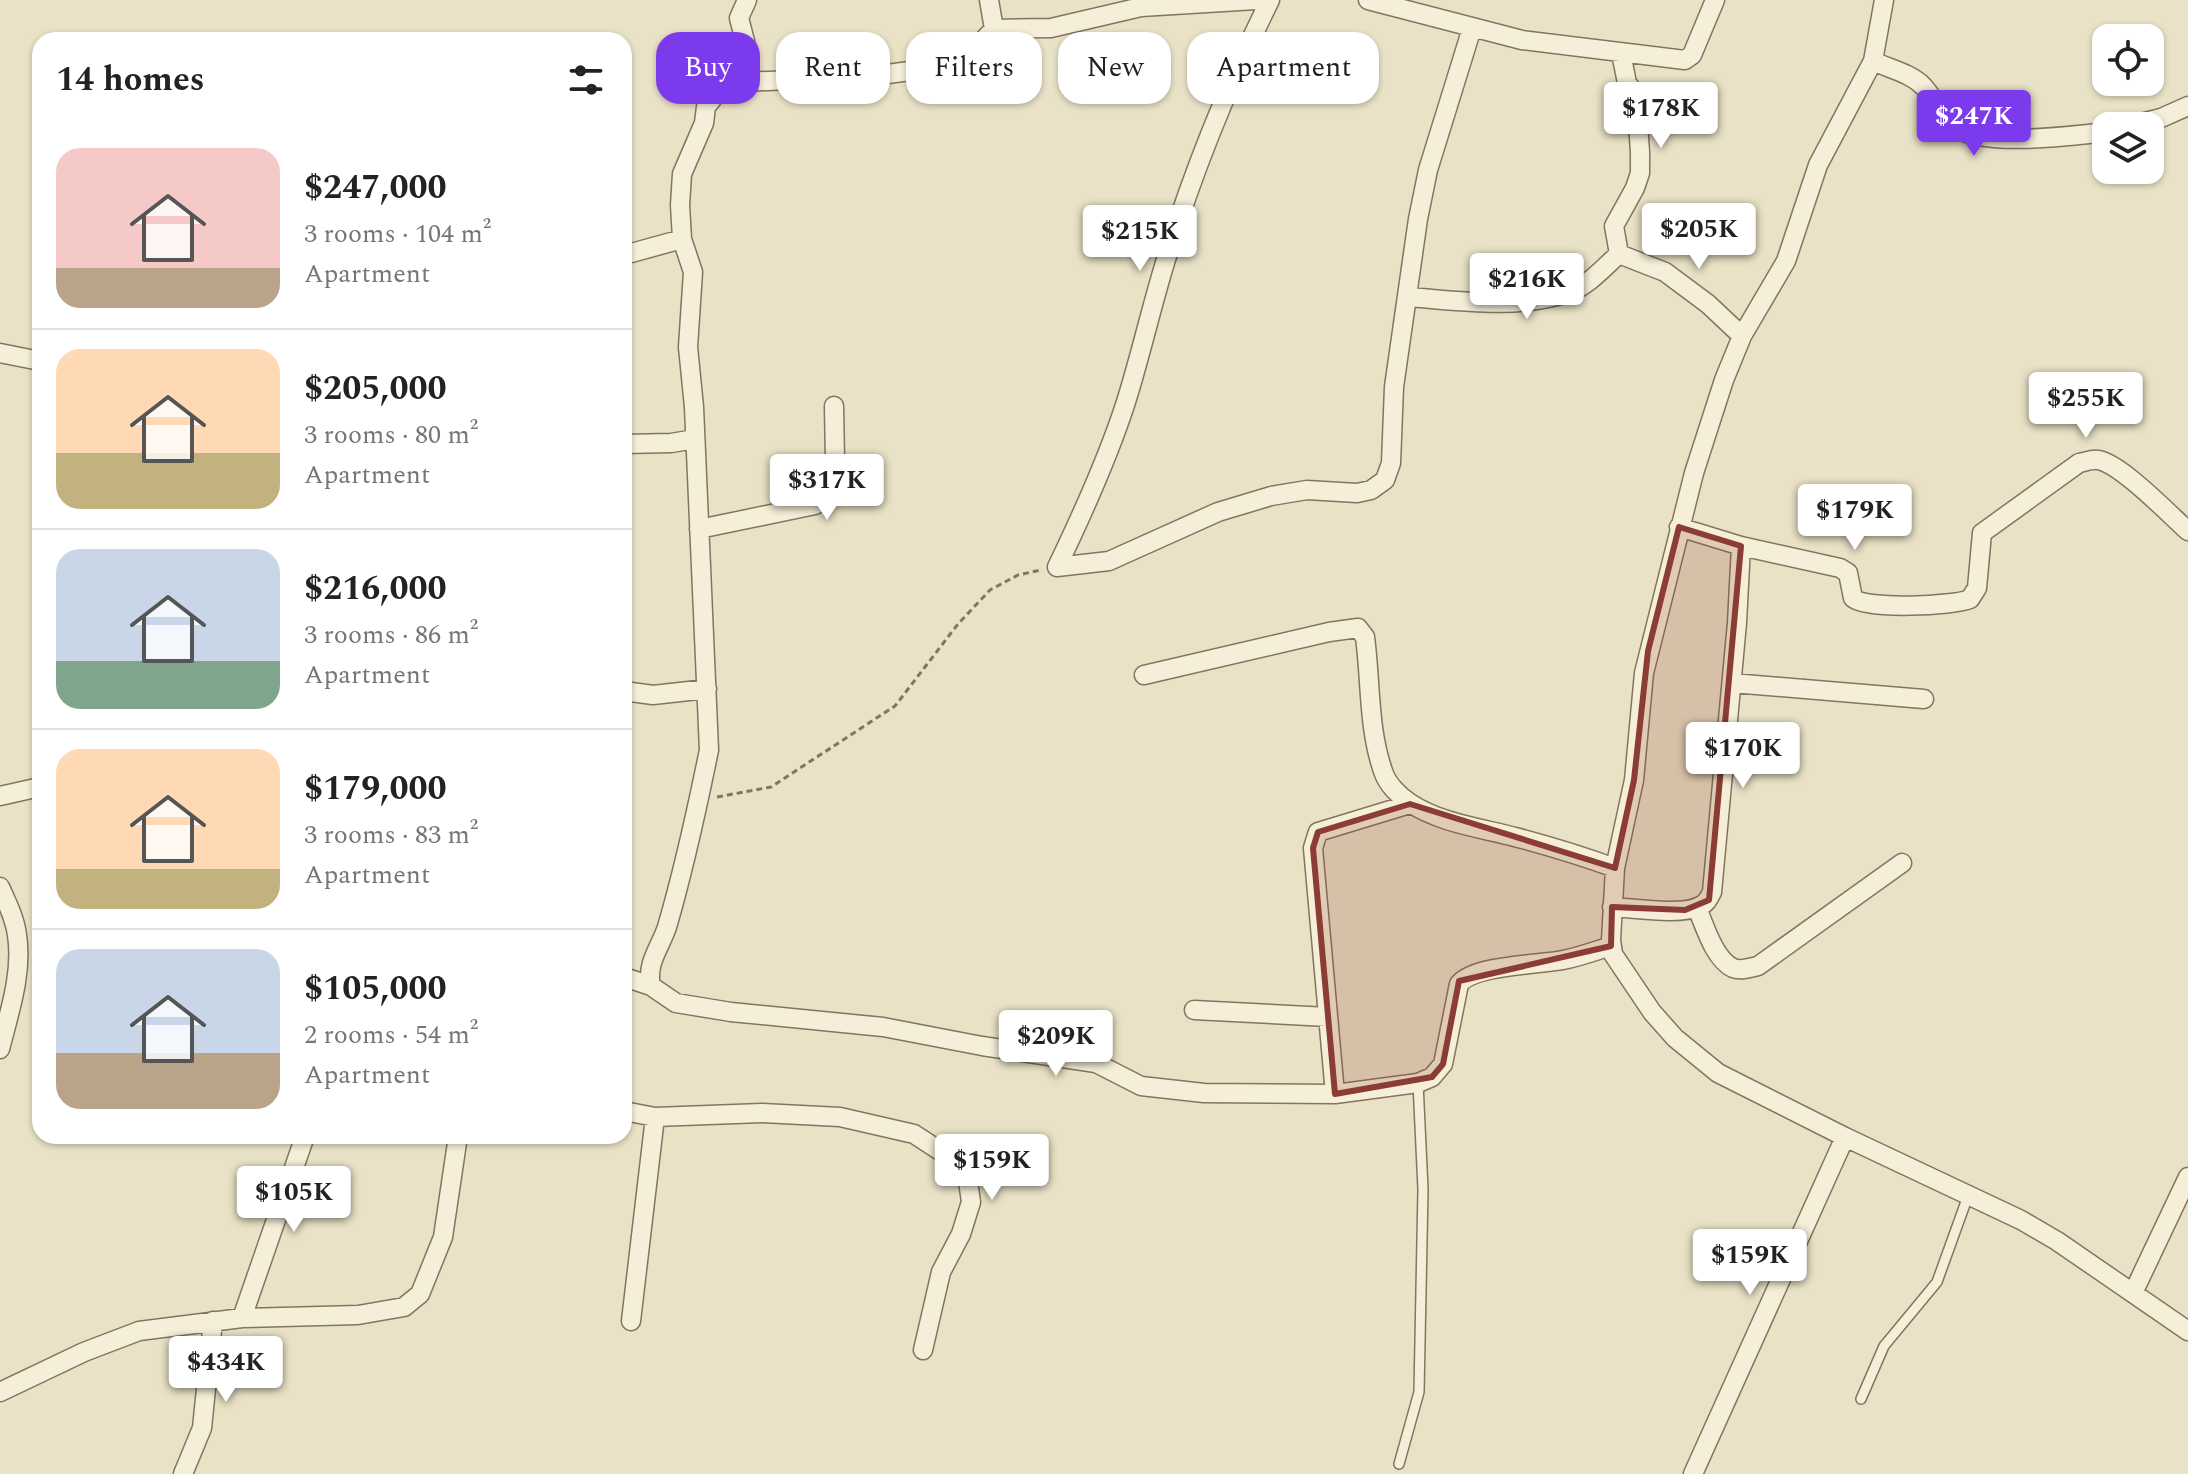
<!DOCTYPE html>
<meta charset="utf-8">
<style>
:root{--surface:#fff;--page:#f2f2f2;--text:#222;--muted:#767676;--line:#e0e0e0;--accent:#7c3aed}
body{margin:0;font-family:Spectral,serif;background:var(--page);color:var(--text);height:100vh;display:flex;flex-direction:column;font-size:30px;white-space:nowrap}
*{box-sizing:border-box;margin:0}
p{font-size:26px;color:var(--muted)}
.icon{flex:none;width:44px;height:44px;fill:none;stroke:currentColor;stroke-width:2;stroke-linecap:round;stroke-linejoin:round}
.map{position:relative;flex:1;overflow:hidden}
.side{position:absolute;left:32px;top:32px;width:600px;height:1112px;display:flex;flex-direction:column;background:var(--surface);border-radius:24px;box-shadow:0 2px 6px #0004}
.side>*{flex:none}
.guide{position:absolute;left:656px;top:32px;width:760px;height:72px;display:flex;gap:16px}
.fabs{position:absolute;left:2092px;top:24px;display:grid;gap:16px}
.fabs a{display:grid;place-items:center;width:72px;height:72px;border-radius:16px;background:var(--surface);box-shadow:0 2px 6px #0004;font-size:40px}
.price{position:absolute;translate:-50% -68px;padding:0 18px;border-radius:8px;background:#fff;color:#222;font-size:26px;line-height:52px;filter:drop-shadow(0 2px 4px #0008)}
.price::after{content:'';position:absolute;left:50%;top:48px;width:24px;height:18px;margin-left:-12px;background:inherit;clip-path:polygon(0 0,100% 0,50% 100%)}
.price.on{background:var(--accent);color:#fff}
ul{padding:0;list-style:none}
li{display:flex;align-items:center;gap:24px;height:200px;padding:0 24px}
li+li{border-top:2px solid var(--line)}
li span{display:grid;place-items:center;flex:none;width:224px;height:160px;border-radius:24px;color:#555}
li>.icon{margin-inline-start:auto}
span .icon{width:96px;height:96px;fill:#fffc;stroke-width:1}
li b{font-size:34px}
h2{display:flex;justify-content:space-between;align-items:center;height:96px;padding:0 24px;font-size:34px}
.tag{padding:0 28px;border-radius:24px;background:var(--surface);box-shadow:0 2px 6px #0004;font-size:28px;line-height:72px}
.tag.on{background:var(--accent);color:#fff}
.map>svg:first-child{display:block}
</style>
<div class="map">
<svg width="2188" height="1474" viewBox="0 0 2188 1474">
<rect width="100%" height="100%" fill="#e9e2c6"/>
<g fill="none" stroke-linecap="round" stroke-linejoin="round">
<g stroke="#83755e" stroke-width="12">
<path id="lane" d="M1861 1399 1884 1346 1937 1282 1968 1196
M1399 1464 1419 1392 1423 1189 1418 1083"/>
</g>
<g stroke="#83755e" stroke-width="21">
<path id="street" d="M747 0 739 18 745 41 748 82
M989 0 994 29 1051 28 1141 7 1256 0
M1368 0 1522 40 1685 60 1692 55 1715 0
M1884 0 1873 61 1818 165 1786 261 1742 336 1724 380 1694 473 1644 673 1634 780 1615 868 1611 940 1613 954 1652 1012 1675 1038 1718 1073 1845 1137 2021 1220 2057 1241 2188 1331
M994 29 977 47 924 69 866 77 742 82 721 88 706 107 704 123 682 174 680 205 682 239 693 272 688 347 694 407 709 750C697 809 684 869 667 927 660 948 646 963 651 986L676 1003 731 1012 883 1027 982 1046 1096 1063 1141 1086 1204 1093 1335 1094 1418 1083 1432 1077 1443 1064 1459 984C1475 965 1537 965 1563 960 1579 957 1595 951 1611 946
M1621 53 1627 83 1636 95 1640 152V173L1635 188 1614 226 1619 254 1665 272 1708 304 1742 336
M1873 61C1890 69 1910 73 1923 86 1934 98 1942 115 1953 126 1980 148 2072 136 2106 132
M2129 126 2161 118 2188 106
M624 255 682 239
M1408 297C1461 301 1518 310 1570 292 1589 285 1604 267 1619 254
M0 353 40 361
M624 444 671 443 695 439
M1679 527 1741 546 1840 568 1848 573 1853 598C1866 610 1954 606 1970 599L1977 588 1982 533 2079 463C2085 462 2092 459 2098 460 2120 463 2169 514 2188 531
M699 529 815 505 827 496 835 461 834 406
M1057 567 1109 561 1218 512 1271 496 1307 490 1357 493 1371 490 1385 480 1391 463 1394 387 1418 219 1428 170 1472 28
M1057 567C1082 515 1107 460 1125 405 1141 355 1152 303 1168 253 1195 166 1230 81 1270 0
M1144 675 1329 632 1358 628 1365 637C1371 682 1368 728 1383 771 1387 784 1399 796 1410 803 1440 823 1481 828 1515 837 1549 846 1582 856 1615 868
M1732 683 1924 699
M624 691 653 695 707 689
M0 796 40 787
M0 887C7 903 15 918 17 935 23 973 9 1013 0 1049
M1612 907C1634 908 1682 916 1700 906 1707 903 1709 898 1712 892L1737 623 1741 546
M1697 908C1705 926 1714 959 1733 968 1740 971 1750 968 1758 966L1902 863
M624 977 651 986
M1194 1010 1328 1017
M1335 1094 1313 848 1318 832 1410 804
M624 1111 655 1117 762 1113 840 1117 914 1134 957 1162 968 1181 971 1202 961 1234 941 1272 923 1350
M2134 1291 2188 1177
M242 1318 305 1136
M631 1321 655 1117
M0 1392 84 1352 139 1331 242 1318 358 1315 404 1307 420 1294 443 1237 458 1136
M183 1474 202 1428 213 1321
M1693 1474 1845 1137"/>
</g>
<path stroke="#83755e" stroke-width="3" stroke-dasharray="6 4" stroke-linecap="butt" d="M717 797 771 787 895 706 958 624 990 590 1018 575 1041 570"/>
<use href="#lane" stroke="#f5efd9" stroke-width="9"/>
<use href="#street" stroke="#f5efd9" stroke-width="18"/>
</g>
<path fill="#8b3c34" fill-opacity="0.2" stroke="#8b3c34" stroke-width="6" stroke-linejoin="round" d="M1679 527 1741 546 1709 900 1685 910 1612 907 1611 946 1459 981 1443 1064 1432 1077 1335 1094 1313 848 1318 832 1410 804 1615 868 1634 780 1648 651Z"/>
</svg>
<div class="fabs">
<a><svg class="icon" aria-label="locate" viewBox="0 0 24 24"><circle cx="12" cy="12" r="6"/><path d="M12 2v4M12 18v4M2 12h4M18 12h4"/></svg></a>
<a><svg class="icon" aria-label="layers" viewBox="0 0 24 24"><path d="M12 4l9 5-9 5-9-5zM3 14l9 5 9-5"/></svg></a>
</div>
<b class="price" style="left:1661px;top:150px">$178K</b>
<b class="price on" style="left:1974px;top:158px">$247K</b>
<b class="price" style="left:1699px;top:271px">$205K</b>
<b class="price" style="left:1140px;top:273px">$215K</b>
<b class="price" style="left:1527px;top:321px">$216K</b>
<b class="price" style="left:2086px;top:440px">$255K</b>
<b class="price" style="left:827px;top:522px">$317K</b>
<b class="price" style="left:1855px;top:552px">$179K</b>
<b class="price" style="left:1743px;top:790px">$170K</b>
<b class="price" style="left:1056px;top:1078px">$209K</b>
<b class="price" style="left:992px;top:1202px">$159K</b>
<b class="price" style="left:294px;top:1234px">$105K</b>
<b class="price" style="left:1750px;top:1297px">$159K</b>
<b class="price" style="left:226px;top:1404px">$434K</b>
<div class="guide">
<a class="tag on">Buy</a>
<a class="tag">Rent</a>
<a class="tag">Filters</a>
<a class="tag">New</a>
<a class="tag">Apartment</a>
</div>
<section class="side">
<h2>14 homes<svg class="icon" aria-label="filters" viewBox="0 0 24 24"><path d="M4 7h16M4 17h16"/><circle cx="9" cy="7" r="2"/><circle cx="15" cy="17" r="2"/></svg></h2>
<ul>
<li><span style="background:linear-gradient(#f6c9c9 75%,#b9a48a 0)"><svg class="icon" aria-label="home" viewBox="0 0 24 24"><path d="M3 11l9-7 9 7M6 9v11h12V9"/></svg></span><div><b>$247,000</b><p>3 rooms · 104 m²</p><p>Apartment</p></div></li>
<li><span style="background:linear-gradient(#ffd9b3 65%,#c2b280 0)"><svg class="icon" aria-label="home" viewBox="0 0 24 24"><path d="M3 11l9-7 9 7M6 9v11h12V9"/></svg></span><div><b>$205,000</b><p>3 rooms · 80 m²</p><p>Apartment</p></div></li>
<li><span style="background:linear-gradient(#c9d6e8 70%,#7fa58c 0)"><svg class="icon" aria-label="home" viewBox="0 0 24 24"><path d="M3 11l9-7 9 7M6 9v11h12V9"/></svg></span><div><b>$216,000</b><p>3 rooms · 86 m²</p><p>Apartment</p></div></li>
<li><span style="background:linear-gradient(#ffd9b3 75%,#c2b280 0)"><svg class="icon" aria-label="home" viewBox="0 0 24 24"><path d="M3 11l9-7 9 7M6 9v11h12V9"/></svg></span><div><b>$179,000</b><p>3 rooms · 83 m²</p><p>Apartment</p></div></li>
<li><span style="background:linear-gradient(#c9d6e8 65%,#b9a48a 0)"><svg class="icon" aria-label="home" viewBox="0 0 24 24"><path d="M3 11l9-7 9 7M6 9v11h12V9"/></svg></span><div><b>$105,000</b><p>2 rooms · 54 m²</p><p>Apartment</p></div></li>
</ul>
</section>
</div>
